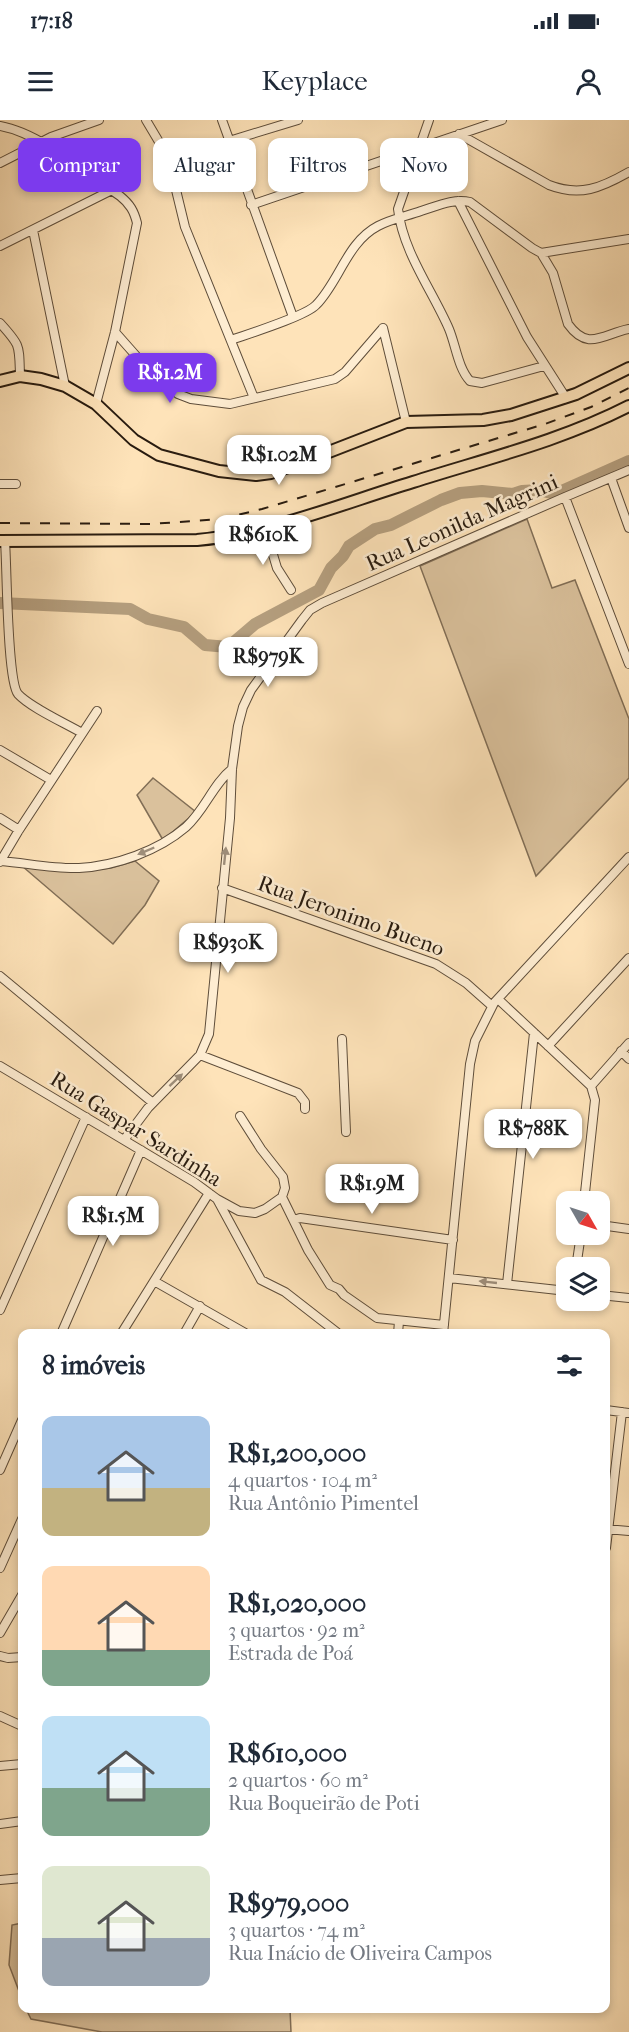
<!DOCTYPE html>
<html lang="pt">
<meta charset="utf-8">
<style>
:root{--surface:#fff;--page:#f2f2f3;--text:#1f2937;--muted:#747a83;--accent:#7c3aed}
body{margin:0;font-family:"IM FELL French Canon",serif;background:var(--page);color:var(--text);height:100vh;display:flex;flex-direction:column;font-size:22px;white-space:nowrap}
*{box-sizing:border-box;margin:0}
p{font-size:20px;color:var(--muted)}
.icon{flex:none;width:33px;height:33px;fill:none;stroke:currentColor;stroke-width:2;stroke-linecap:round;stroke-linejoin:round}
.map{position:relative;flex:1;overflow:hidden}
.sheet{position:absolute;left:18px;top:1209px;width:592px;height:684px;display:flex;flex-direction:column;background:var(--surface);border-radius:12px;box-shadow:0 3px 9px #0003}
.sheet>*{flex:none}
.banner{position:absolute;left:18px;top:18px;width:594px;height:54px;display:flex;gap:12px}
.needle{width:39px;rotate:129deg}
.buttons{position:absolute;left:556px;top:1071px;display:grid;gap:12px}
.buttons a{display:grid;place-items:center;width:54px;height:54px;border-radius:12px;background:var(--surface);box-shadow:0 3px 9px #0003;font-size:30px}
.price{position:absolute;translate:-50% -51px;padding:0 14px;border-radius:12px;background:#fff;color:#222;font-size:20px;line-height:39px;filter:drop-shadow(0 2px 3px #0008)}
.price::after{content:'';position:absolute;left:50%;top:36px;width:18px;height:14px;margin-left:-9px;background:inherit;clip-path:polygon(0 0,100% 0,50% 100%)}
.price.selected{background:var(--accent);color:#fff}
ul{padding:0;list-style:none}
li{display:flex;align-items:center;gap:18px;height:150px;padding:0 24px}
li span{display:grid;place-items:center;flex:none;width:168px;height:120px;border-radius:12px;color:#555}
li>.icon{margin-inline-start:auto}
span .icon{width:72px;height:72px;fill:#fffc;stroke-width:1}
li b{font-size:26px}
h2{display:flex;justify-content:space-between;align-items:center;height:72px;padding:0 24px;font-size:26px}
.tag{padding:0 21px;border-radius:12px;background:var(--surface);box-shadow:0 3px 9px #0003;font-size:21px;line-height:54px}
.tag.selected{background:var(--accent);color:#fff}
.status{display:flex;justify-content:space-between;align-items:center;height:42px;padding:0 30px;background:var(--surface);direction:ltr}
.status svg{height:16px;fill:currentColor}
header{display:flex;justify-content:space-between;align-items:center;height:78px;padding:0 24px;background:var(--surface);font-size:27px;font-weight:600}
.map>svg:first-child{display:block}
</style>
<div class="status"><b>17:18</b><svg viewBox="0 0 49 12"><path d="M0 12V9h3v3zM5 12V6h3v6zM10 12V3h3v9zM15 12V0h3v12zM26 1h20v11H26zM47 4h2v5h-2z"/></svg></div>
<header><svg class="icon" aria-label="menu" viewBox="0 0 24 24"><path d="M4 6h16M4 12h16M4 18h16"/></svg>Keyplace<svg class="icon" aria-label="person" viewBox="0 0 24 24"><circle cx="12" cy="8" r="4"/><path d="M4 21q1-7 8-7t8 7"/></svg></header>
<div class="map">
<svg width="629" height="1912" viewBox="0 0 629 1912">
<rect width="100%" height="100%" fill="#fee3b9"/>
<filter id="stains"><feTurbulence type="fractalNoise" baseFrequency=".00333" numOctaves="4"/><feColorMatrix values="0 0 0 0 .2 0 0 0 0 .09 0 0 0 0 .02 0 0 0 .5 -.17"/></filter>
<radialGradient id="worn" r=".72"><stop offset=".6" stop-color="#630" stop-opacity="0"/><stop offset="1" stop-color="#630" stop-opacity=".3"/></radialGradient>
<path fill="#dac19c" stroke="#816e56" stroke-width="1.5" d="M527 399 552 468 575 460 629 599V658L536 756 420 446Z
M153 658 196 692 163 720 137 675Z
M135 741 159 761 145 785 113 824 22 746 88 750 111 748Z
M22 1803V1879L9 1845 12 1805Z
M26 1889H290L291 1912H102L31 1899Z"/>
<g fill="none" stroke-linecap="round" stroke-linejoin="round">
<path stroke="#b59f7f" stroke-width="12" d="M0 483 130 489 148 499 184 507 205 525 228 527 255 504 319 470 331 448 343 436 349 426 375 409 391 405 441 380 460 373 482 371 513 374 522 371 539 370 555 374 629 341"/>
<g stroke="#5e4d3a" stroke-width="10">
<path id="minor" d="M146 0 168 37 185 107 254 278
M222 0 293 197
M429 0 398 89C403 132 432 170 449 209 456 226 458 248 470 261L482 263 544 246
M0 6C40 13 86 53 120 76 130 84 134 91 137 103L115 212 96 284
M459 14 549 65C580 77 601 68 629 52
M229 21 298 0
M0 43 51 17 99 0
M458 81 527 217 566 278
M251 85 502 0
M33 110 65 266
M0 126 112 70
M541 133 553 153 568 204C588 232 603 214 629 209
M0 203C21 226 19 225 20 256
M383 208 406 302
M115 212 153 255 178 274 191 279 230 284 335 259 345 252 383 208
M231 220C248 214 306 196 316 185 339 162 347 122 378 106 391 99 407 96 421 91 437 86 454 78 470 82L532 128 541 133 629 119
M611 358 629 408
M0 364H16
M565 377 629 544
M265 408 277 448 291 470
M5 421C7 446 7 561 18 574 31 588 65 603 82 613
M0 630 51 660
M0 698 19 710
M1 741C26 743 54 749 79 748 116 746 158 731 186 707 205 690 213 664 232 649
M0 742 19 710 97 591
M222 768 436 844 466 863 492 886
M0 856 153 983
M498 879 591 966
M342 919 346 1012
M548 926 629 838
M621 931 629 939
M200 935 298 973 305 982V989
M0 946 194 1062 217 1079 261 1160 285 1172 339 1214
M124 1020 148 988 200 935 209 914 230 698 232 649 238 606 243 587 251 570 302 500 310 490 322 483 565 377 629 350
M282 1077 308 1130 330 1165 339 1169 344 1175 377 1198 444 1205
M217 1079 239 1091 255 1093 265 1089 282 1077 285 1068 283 1057 261 1029 240 996
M584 1082 595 980 591 966 629 923
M294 1100 300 1098 453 1120
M600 1105 629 1109
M576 1148 581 1114
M449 1158 567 1171
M154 1161 247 1214
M507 1164 534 913
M600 1175 629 1178
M0 1190 86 997
M61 1214 141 1030
M121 1214 209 1073
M184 1214 200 1186
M398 1214 399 1201
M443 1214 470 944 475 921 494 883 629 737
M606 1290 629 1293
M0 1350 22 1300
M606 1409 629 1411
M606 1428 622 1292
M0 1448 22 1399
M0 1513 22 1475
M0 1536 8 1538 22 1537
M0 1596 22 1606
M0 1646 22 1644
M0 1704 22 1701
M0 1760 22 1758"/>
</g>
<g stroke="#281b0f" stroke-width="14">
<path id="major" d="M0 261 20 256 41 259 65 266 96 284 134 320 159 335 219 351 256 355 271 353 303 342 406 302 483 300 511 295 576 274 629 248
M0 421 197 420C268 414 344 383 413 362 485 339 561 321 629 286"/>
</g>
<use href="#minor" stroke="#feedd2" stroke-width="8"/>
<use href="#major" stroke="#fee3b9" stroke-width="10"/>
<path stroke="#281b0f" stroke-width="2" stroke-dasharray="10 10" stroke-linecap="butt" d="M0 403 151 404 221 399 262 389 545 304 591 287 629 268"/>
</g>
<defs><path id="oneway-solid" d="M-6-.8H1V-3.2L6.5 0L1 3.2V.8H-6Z" transform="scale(1.5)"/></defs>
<g fill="#9e8e7a">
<use href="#oneway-solid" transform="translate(146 731) rotate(157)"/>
<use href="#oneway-solid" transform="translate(225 736) rotate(-84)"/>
<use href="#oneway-solid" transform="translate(176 960) rotate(-43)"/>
<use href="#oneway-solid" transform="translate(488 1162) rotate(-174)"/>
</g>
<g text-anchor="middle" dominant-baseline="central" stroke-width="5" stroke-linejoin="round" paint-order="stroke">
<g font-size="22" fill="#281b0f" stroke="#feedd2">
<text transform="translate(462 403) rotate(-24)">Rua Leonilda Magrini</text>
<text transform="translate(351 796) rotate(20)">Rua Jeronimo Bueno</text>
<text transform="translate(136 1009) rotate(32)">Rua Gaspar Sardinha</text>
</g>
</g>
<rect width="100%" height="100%" filter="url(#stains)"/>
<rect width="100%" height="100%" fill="url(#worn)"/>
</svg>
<div class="buttons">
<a><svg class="needle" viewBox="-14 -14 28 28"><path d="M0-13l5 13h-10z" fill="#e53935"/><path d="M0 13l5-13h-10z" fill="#747a83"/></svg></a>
<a><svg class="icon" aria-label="layers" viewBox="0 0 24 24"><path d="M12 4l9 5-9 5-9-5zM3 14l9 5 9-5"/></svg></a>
</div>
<b class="price selected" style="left:170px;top:284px">R$1.2M</b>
<b class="price" style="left:279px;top:366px">R$1.02M</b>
<b class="price" style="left:263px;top:446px">R$610K</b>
<b class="price" style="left:268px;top:568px">R$979K</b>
<b class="price" style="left:228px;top:854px">R$930K</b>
<b class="price" style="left:533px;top:1040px">R$788K</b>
<b class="price" style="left:372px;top:1095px">R$1.9M</b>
<b class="price" style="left:113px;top:1127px">R$1.5M</b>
<div class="banner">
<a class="tag selected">Comprar</a>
<a class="tag">Alugar</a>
<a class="tag">Filtros</a>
<a class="tag">Novo</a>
</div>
<section class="sheet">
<h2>8 imóveis<svg class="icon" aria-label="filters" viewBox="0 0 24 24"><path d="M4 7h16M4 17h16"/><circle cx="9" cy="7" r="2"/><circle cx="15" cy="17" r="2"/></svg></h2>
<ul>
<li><span style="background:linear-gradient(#a9c7e8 60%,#c2b280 0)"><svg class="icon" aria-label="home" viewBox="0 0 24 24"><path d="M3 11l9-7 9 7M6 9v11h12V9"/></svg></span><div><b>R$1,200,000</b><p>4 quartos · 104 m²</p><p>Rua Antônio Pimentel</p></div></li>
<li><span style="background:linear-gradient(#ffd9b3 70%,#7fa58c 0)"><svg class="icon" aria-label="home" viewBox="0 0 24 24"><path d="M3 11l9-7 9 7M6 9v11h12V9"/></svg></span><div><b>R$1,020,000</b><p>3 quartos · 92 m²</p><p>Estrada de Poá</p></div></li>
<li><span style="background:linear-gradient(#bfe0f5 60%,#7fa58c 0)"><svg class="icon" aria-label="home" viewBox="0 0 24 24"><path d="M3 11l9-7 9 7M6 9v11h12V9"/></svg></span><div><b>R$610,000</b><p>2 quartos · 60 m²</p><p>Rua Boqueirão de Poti</p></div></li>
<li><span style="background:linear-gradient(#dfe7d0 60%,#9aa5b1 0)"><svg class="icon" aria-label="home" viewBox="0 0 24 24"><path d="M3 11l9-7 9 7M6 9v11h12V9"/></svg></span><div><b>R$979,000</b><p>3 quartos · 74 m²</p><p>Rua Inácio de Oliveira Campos</p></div></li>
</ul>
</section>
</div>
